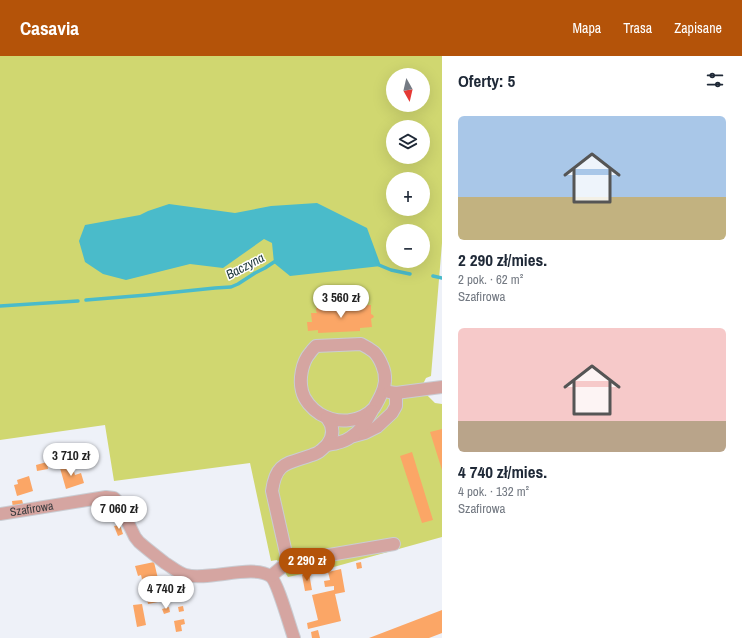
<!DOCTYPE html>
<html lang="pl">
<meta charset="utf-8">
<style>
:root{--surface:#fff;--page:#f2f2f3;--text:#1f2937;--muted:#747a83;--accent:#b45309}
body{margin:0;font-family:"Archivo Narrow",sans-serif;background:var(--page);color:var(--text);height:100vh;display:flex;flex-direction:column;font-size:15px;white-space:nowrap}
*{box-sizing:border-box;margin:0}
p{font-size:13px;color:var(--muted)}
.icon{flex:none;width:22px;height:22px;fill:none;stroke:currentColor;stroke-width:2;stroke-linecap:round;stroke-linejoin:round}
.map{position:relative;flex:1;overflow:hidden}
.sheet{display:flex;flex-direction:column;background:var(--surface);width:300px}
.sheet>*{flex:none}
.needle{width:26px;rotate:172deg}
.buttons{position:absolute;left:386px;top:12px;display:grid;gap:8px}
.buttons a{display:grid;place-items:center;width:44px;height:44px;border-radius:50%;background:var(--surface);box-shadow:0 4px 16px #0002;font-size:20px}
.price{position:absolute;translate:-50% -34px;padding:0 9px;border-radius:14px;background:#fff;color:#222;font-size:13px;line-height:26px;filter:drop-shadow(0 1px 2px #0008)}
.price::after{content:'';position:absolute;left:50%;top:24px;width:12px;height:9px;margin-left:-6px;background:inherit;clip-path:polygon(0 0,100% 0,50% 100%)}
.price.current{background:var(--accent);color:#fff}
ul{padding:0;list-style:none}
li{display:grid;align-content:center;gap:8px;height:212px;padding:0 16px}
li span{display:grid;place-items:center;height:124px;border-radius:6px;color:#555}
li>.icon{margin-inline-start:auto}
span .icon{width:72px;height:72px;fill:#fffc;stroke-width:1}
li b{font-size:17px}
h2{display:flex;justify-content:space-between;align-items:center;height:48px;padding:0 16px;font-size:17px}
header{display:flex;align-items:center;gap:24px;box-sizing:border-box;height:56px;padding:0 20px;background:var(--accent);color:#fff}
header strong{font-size:19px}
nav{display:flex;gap:22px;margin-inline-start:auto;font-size:14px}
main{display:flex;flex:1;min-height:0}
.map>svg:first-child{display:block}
</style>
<header>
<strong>Casavia</strong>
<nav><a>Mapa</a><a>Trasa</a><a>Zapisane</a></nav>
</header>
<main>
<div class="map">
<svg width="442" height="582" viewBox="0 0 442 582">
<rect width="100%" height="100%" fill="#eef1f8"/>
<path fill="#d0d770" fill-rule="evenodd" d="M0 0H442V187L431 320 426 322 423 328 425 337 435 347 442 348V481L330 512 288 521 277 504 271 505 250 407 114 425 105 369 0 384ZM393 19H423V49H393ZM393 71H423V101H393ZM393 123H423V153H393ZM393 175H423V205H393Z"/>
<path fill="#4abbca" d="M317 147 367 172 381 210 290 220 274 207 272 187 264 183 223 212 190 208 126 224 103 218 85 206 79 185 85 169 140 159 148 155 169 148 235 157 271 150Z"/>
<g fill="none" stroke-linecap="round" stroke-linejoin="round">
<path stroke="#4abbca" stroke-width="3.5" d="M379 209 391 214 410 218
M433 220 442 222
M86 244 147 239 215 232 231 231 238 228 255 217 265 212 274 206 278 205
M0 250 78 245"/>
</g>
<path fill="#fba666" d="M371 249V258L373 259 374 261 371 263 372 271 360 272V275L318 277V274L308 275 307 266H312L311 257H317L316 255V253L318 250 322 251Z
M442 373V414L430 376Z
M412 396 433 464 422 467 400 400Z
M47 406 48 413 37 415 36 409Z
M72 409 75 419 81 417 84 427 66 433 60 412Z
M29 420 33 435 17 440 14 429 18 428 17 424Z
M22 444 24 451 13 452 12 445Z
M120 469 123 478 118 480 114 470Z
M154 506 160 531 165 530 167 539 162 540 163 545 148 548 141 519 138 520 135 510Z
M361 506 362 512 357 513 356 507Z
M341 513 345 536 335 538 341 565 308 573 307 567 318 564 312 539 334 534V530L325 531 324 525 330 524 328 516Z
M309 517 312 534 305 535 302 519Z
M142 548 146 569 137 571 133 549Z
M183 550 184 555 179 556 178 551Z
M169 551 170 556 164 558 162 553Z
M442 554V577L429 582H369Z
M184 563 185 568 181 569 182 575 176 576 174 565Z
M318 574 320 582H312L311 576Z"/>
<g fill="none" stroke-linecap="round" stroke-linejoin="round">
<g stroke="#cacdd3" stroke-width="14">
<g id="minor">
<path d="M361 288C365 290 370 293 374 296 378 300 380 304 382 309 387 320 386 330 380 341 378 345 376 349 374 352 360 367 337 368 320 358 312 353 304 344 302 335 299 323 302 306 310 297 312 294 314 292 316 290Z"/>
<path d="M389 336 396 337 442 331"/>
<path d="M354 380 365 377 377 371 392 357 396 350V337"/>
<path d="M327 389C334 380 334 371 327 362"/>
<path id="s1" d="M0 458 106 441 114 442 118 446 135 481 139 486C147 493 156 500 165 507 172 511 178 517 186 519 207 525 254 508 270 520 277 524 290 571 294 582"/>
<path d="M288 506 394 488"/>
<path d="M271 520 288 506 272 435C276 405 288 408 312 399 315 398 318 397 320 395 323 393 325 390 327 389 330 388 334 388 337 387 342 386 347 384 351 381 361 375 366 365 372 355"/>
</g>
</g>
<use href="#minor" stroke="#d5a5a1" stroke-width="12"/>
</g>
<g text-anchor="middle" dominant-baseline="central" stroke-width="3" stroke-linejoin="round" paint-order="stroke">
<g font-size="12" fill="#3b3c3f" stroke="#fefefe">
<text stroke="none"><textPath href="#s1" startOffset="32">Szafirowa</textPath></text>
</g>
<g font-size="13" font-style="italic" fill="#1c3539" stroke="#fefefe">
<text transform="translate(245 210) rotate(-28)">Baczyna</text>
</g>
</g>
</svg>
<div class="buttons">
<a><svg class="needle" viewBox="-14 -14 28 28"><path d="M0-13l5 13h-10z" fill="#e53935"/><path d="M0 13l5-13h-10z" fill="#747a83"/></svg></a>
<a><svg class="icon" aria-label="layers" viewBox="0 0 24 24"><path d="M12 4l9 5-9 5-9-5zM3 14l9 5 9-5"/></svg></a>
<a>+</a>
<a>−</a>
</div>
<b class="price" style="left:341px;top:263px">3 560 zł</b>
<b class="price" style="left:71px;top:421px">3 710 zł</b>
<b class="price" style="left:119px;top:474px">7 060 zł</b>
<b class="price current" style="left:307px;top:526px">2 290 zł</b>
<b class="price" style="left:166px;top:554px">4 740 zł</b>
</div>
<section class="sheet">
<h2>Oferty: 5<svg class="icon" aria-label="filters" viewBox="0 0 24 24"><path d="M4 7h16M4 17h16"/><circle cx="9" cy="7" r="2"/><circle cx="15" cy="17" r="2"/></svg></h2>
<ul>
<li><span style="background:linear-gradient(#a9c7e8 65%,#c2b280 0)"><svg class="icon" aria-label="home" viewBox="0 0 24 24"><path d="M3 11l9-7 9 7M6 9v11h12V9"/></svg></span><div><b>2 290 zł/mies.</b><p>2 pok. · 62 m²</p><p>Szafirowa</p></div></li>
<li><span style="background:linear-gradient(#f6c9c9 75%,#b9a48a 0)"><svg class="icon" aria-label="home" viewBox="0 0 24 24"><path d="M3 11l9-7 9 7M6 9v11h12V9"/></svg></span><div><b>4 740 zł/mies.</b><p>4 pok. · 132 m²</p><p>Szafirowa</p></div></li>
</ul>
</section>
</main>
